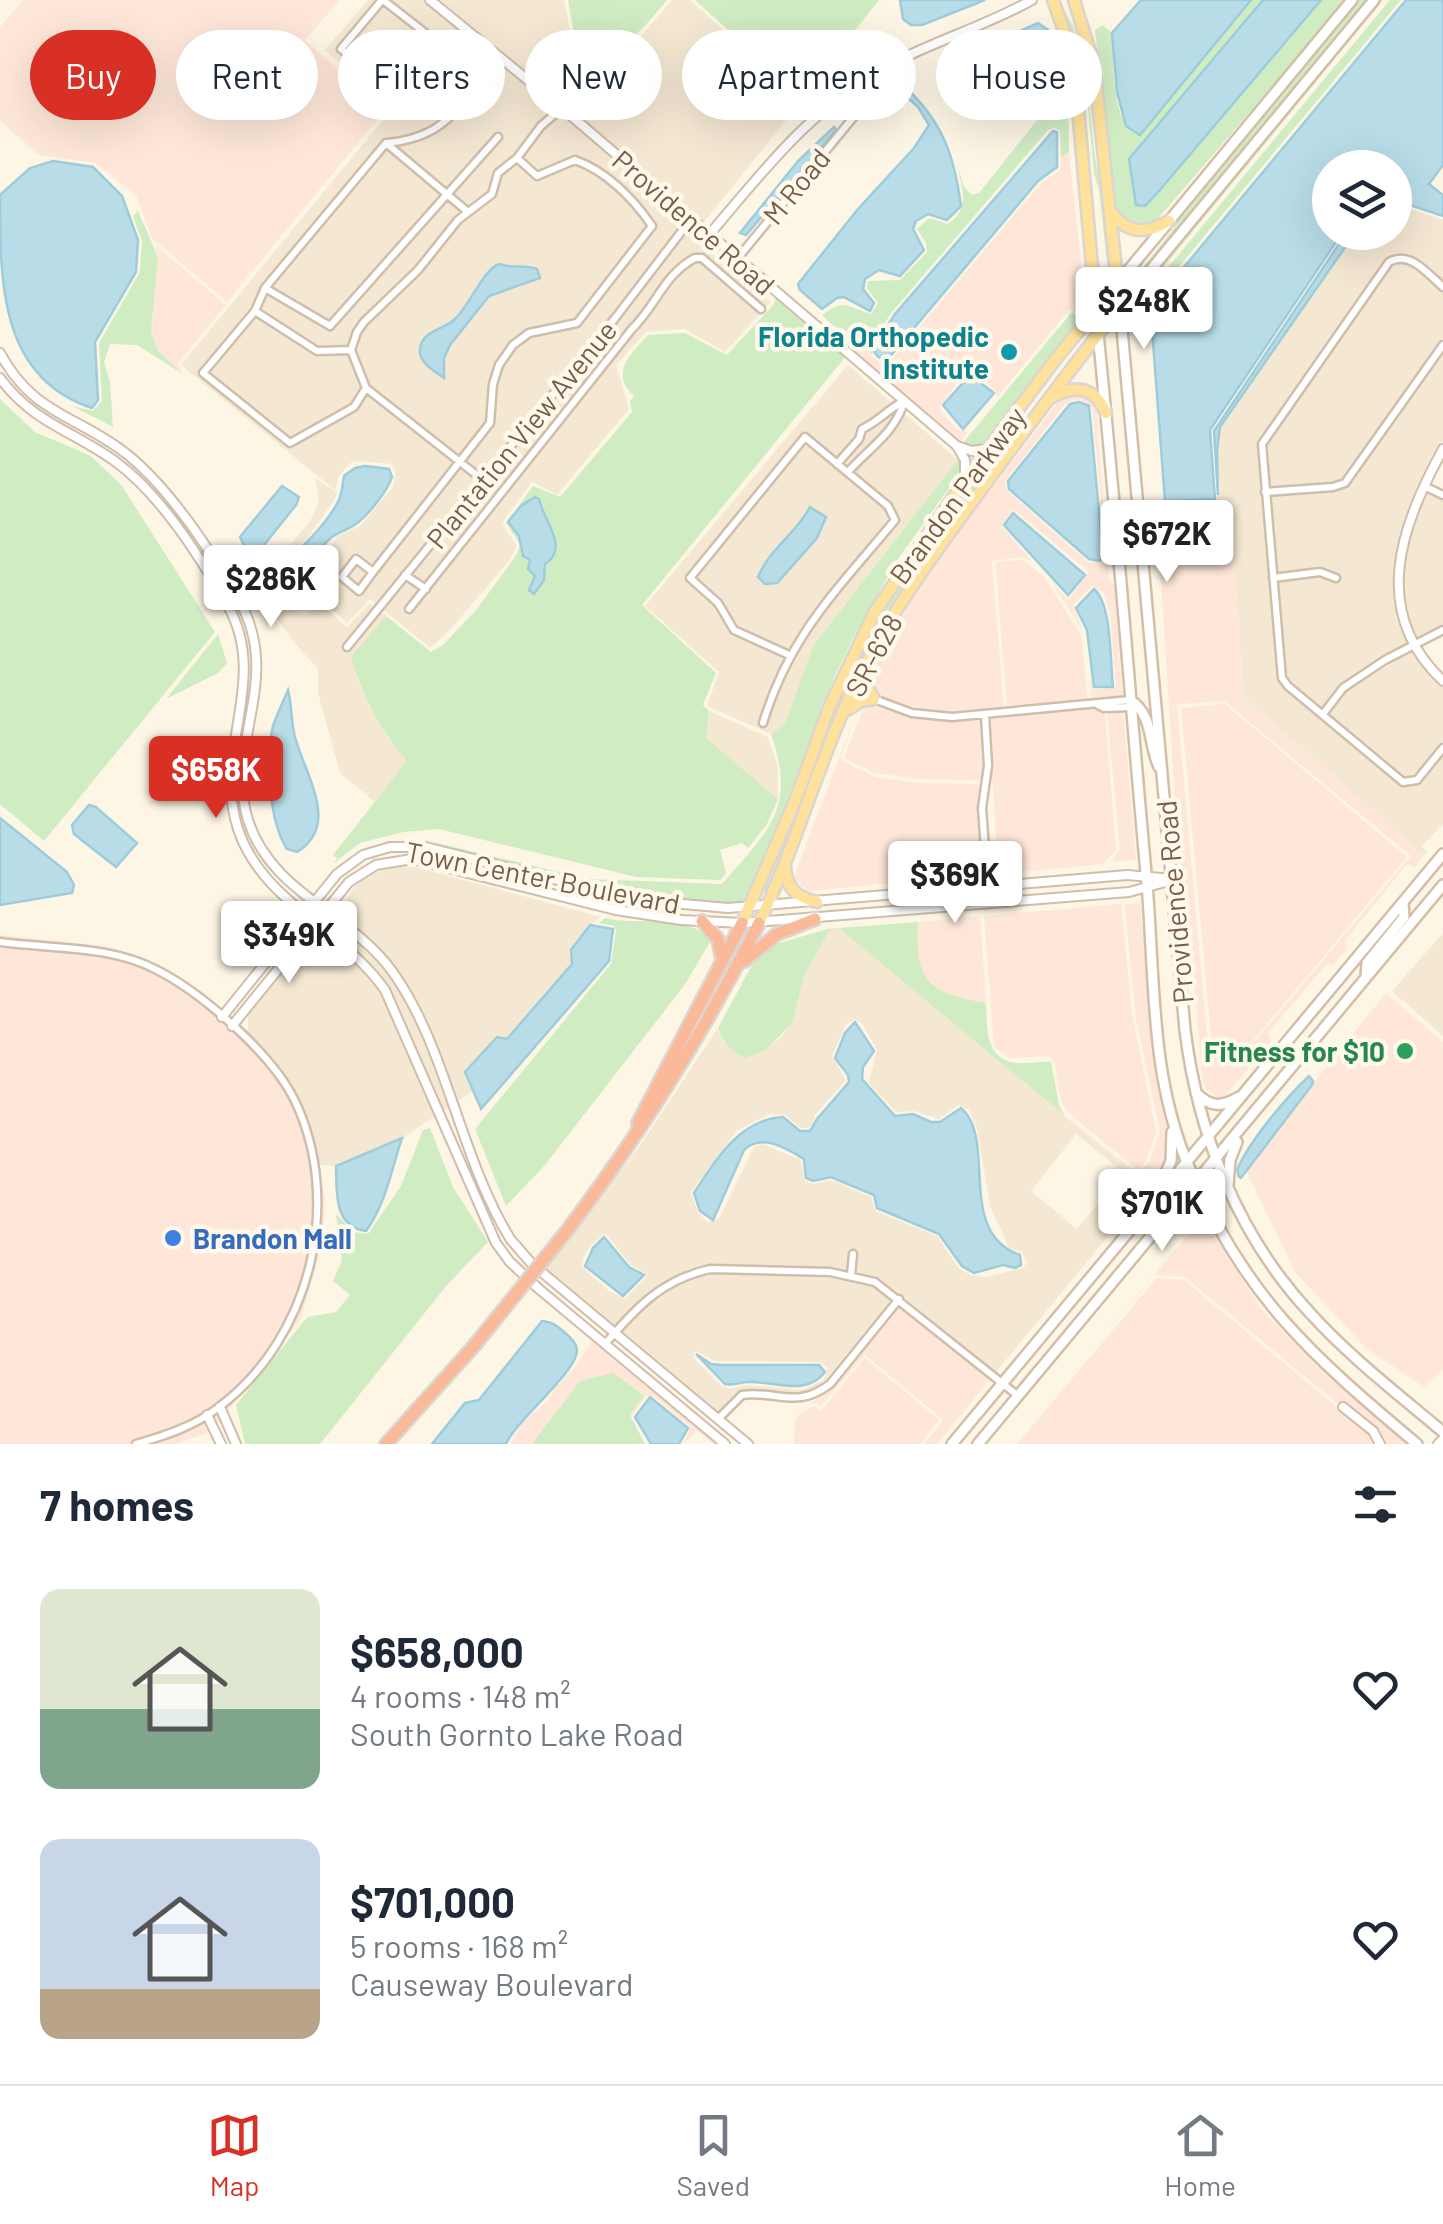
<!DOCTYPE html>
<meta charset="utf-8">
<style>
:root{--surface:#fff;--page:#f6f6f7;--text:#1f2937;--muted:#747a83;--line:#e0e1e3;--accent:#d93025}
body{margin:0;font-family:Barlow,sans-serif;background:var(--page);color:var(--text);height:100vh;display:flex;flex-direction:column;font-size:38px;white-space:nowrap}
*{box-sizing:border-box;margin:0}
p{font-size:32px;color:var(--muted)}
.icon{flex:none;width:55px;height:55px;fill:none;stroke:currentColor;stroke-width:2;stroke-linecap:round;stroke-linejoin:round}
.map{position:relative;height:1444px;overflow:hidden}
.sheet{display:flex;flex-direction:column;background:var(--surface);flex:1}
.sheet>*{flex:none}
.hud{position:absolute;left:30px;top:30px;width:1385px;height:90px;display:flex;gap:20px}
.buttons{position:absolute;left:1312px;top:150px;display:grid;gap:20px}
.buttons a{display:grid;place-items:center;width:100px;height:100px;border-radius:50%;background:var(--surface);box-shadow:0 10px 40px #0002;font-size:50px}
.price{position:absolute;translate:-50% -85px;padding:0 22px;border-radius:10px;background:#fff;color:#222;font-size:32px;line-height:65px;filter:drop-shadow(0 2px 5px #0008)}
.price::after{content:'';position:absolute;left:50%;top:60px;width:30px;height:22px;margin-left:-15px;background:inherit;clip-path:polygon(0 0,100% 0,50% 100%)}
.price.active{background:var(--accent);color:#fff}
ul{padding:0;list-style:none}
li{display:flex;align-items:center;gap:30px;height:250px;padding:0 40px}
li span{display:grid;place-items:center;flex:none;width:280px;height:200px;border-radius:20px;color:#555}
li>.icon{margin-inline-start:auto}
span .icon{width:120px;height:120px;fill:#fffc;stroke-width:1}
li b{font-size:42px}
h2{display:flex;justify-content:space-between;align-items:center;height:120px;padding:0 40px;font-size:42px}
.pill{padding:0 35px;border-radius:45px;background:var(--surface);box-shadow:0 10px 40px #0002;font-size:35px;line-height:90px}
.pill.active{background:var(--accent);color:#fff}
.dock{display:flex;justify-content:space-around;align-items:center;height:140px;border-top:2px solid var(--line);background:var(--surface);font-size:28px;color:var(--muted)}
.dock a{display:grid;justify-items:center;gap:5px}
.dock .active{color:var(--accent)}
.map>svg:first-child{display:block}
</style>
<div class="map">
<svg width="1443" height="1444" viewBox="0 0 1443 1444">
<rect width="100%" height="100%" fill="#fdf6e5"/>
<path fill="#f5e8d3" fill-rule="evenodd" d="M368 0H564L571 36 587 47 623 49 639 39 672 0H690L747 51 741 66 792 113 692 237 771 302 725 352 685 329 646 332 616 365 629 409 557 495 532 482 502 523 517 546 509 561 449 631 430 648 370 599 347 623 315 595 323 584 325 553 338 536 360 526 393 487 396 472 392 464 360 461 350 463 339 476 335 490 181 365 392 109 325 50Z
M1395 204 1443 220V282L1409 255 1395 253 1386 259 1258 444 1279 680 1286 689 1401 785 1421 782 1443 755V824L1422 846 1427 853 1424 856 1243 696 1233 538 1220 493 1217 450 1220 427 1355 233 1395 232Z
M1398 261 1410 264 1443 292V337L1342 480 1332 483 1269 488 1266 445 1388 269Z
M1443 352V440L1407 514 1395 562V602L1410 643 1340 684 1322 709 1286 677 1277 581 1320 576 1339 583 1341 576 1319 568 1277 573 1270 496 1334 491 1348 486Z
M848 365 958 460 813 646 785 724 771 734 707 706 719 672 645 606Z
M315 478 337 493 336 497 306 540 280 564 270 582 292 610 305 615 313 610 310 599 313 598 347 627 370 603 374 607 342 647 348 652 381 612 386 616 352 658 358 681 388 738 408 761 375 802 340 773 318 693V669L292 640 260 594 268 571 309 523 319 502Z
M1427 491 1443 499V625L1417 639 1403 602 1402 575 1406 544Z
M1414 650 1443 686V741L1415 776 1404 777 1328 714 1346 691Z
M709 711 768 737 778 767V799L705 738Z
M411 866 601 917 590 925 572 964 507 1039 497 1037 466 1072 473 1091 402 1138 336 1166 320 1165 314 1138 301 1105 283 1074 248 1033V1016L308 942H326L349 916 345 902 354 887 370 875 389 868Z
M831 928H841L1149 1187 995 1373 899 1293 877 1279 855 1273 857 1251 849 1250 847 1271 710 1265 689 1269 647 1292 614 1327 544 1269 639 1147 718 1028 723 1042 766 1050 782 1036 792 1022 805 973ZM855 1019 863 1025 877 1050 869 1083 896 1112 914 1111 939 1119 959 1105 969 1110 977 1128 990 1206 1009 1248 1022 1252 1027 1263 1023 1268 986 1277 973 1276 959 1269 937 1236 875 1211 871 1197 831 1180 813 1184 805 1181 801 1160 763 1144 754 1147 719 1219 708 1222 698 1213 691 1192 737 1130 770 1114 785 1115 801 1128H808L813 1123 814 1116 846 1080 832 1056 846 1024ZM1076 1134 1123 1172 1077 1229 1031 1191ZM605 1233 631 1265 648 1275 625 1299 609 1291 582 1267 583 1258 590 1246Z
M1443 933V1036L1392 991Z
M711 1273 850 1279 874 1286 893 1299 817 1389 796 1396 746 1390 734 1395 717 1413 621 1333 652 1298 672 1285ZM696 1351 715 1361 819 1362 827 1367 828 1373 822 1381 802 1390 747 1385 731 1389 723 1387 695 1360 693 1353Z"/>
<path fill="#fee7d8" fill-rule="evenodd" d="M23 0H340L305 40 385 110 227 302 152 238 136 195 95 163 39 155 0 121V27Z
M1069 152 1085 299 1075 311 1069 310 997 397 996 391 975 373 964 374 940 406 942 412 958 430 968 432 959 444 850 350 855 340 878 361 890 362 1041 183 1060 170 1061 157Z
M155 245 226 305 177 364 184 375 158 351 151 332 158 257Z
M1075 395 1090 397 1096 403 1109 580 1115 585 1122 695 1096 700 1091 695 1089 670 1093 690 1116 688 1110 614 1104 593 1092 586 1073 606 1084 633 1051 581 1068 600 1089 572 1013 509 1001 526 1034 563 1023 557 992 561 1004 709 932 712 878 696 867 683 873 668 924 578 1060 399ZM1080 399 1092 407 1106 554 1101 564 1088 562 1007 491 1005 481 1067 402Z
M1220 493 1233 538 1243 696 1424 856 1415 867 1407 864 1345 941 1348 948 1333 965 1327 964 1268 1033 1271 1041 1221 1101 1205 1088 1202 1077 1188 904 1179 861 1158 535 1161 501 1166 505 1216 502ZM1224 701 1411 856 1245 1053 1218 1051 1207 1036 1177 707 1180 704Z
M1024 560 1045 578 1082 637 1087 696 1105 715 1116 850 1103 864 1012 873 997 865 993 781 918 779 875 773 844 758 865 704 924 719 1008 717 995 562Z
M1225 704 1407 857 1245 1050 1219 1047 1211 1036 1181 708Z
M859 706 841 757 843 761 875 777 918 783 981 784 978 808 983 874 809 891 793 879Z
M1123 711 1136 860 1110 862 1120 850 1107 712Z
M1140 903 1152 1040 1168 1134 1163 1171 1149 1187 1065 1116 1137 1173 1150 1161 1160 1131 1135 1014 1125 904Z
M1121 904 1132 1014 1156 1132 1147 1159 1138 1170 1069 1113 1062 1104 1054 1061 1049 1056 1010 1058 994 1047 984 916Z
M980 916 986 1003 948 996 924 979 918 962V922Z
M0 935 110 947 204 1003 233 1025 294 1086 325 1197 323 1241 301 1319 210 1432 175 1444H0Z
M1386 993 1443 1042V1370L1424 1387 1366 1348 1295 1272 1245 1168Z
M1200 1220 1205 1222 1261 1309 1324 1374 1407 1444H1385L1371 1424 1343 1402 1339 1405 1185 1277 1155 1275 1090 1352Z
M1157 1278 1184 1280 1369 1434 1375 1444H1017Z
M900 1304 990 1379 937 1444H924L942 1422 941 1418 865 1355 820 1407 815 1403 808 1405 833 1387Z
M593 1339 719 1444H714L697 1431 683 1444 691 1427 652 1395H647L631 1417 580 1381 532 1444H511L523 1422 548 1401 555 1388 575 1367Z
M865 1358 939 1420 920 1444H794L795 1421 802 1412 815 1406 821 1411Z"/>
<path fill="#d0ecc3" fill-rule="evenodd" d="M568 0H667C640 32 618 65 574 34Z
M695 0H879L832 59 836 70 795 115 745 65 751 56 749 49Z
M1251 0H1263L1130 159 1315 0H1348L1262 102 1249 113 1155 222 1139 229 1120 218 1116 209 1095 30 1103 25 1112 33C1114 62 1110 112 1133 132L1169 101Z
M1358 0H1369L1138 278 1134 279 1174 228 1182 212Z
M1379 0H1383L1138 298 1137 293Z
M1390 0H1401L1152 299 1149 333 1126 314 1141 300Z
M1063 9C1092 48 1088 125 1098 173 1105 206 1111 238 1108 272L1099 190 1094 174 1087 96Z
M1068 81 1069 152 1061 157 1060 131 1054 127 1048 130 892 312 871 344 873 355C857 341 835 329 822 315 846 298 847 307 871 314L878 303 867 288 868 281 900 280 927 252 926 243 917 229 929 218 948 224C971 209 962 188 957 165L964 187 972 195 979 193Z
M138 211 158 257 151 332 158 351 183 374 137 345 110 344 104 362 110 382 113 427 72 406 93 411 102 401 99 343 140 272 142 241 133 216Z
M776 297 846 356 642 605 716 673 703 705 709 711 706 738 778 799 766 826 748 848 742 843 720 850 726 873 720 880 636 877 439 829 403 832 360 843 333 864 337 859 333 855 407 761C381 731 362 696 351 657L386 616 431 652 443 645 477 609 517 554 520 544 506 523 533 486 560 497 632 412 630 402 634 396C609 373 631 354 648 335L685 333 727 355 774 304ZM539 499 554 541 529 590 535 576 531 560 523 556 519 536 508 522 521 506Z
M1072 312 1080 321 983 446 970 447 963 443Z
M0 399 35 432 91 456 122 486 215 632 44 841 0 804Z
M992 451 981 484 885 619 769 891 764 892 763 888C797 801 827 710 871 627 905 565 950 508 992 451Z
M960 457V473L900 556 857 630 835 676 779 828 745 901C730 906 714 903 699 901 604 892 511 864 420 839L589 879 722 884C769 829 797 810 771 734L785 724 813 646Z
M218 634 227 663 218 673 166 699Z
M605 918C638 926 688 913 711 940L686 983 545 1165 506 1206 475 1129 611 964 616 930 614 926 599 923Z
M918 922C915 982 928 993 986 1003 987 1028 985 1060 1017 1063 1028 1064 1041 1061 1051 1062L1059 1105 1065 1116 839 928Z
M831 928 805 973 792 1023 766 1050 744 1058C731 1050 723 1043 718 1028L759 952 766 947Z
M430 1128 453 1187 488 1242 447 1285 320 1444H245L236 1405 304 1321 308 1317 336 1312 350 1295 333 1281 342 1260 336 1214 354 1232 368 1234 401 1186 423 1130Z
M613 1373 644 1396 630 1415 645 1444H532L580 1381Z"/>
<path fill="#b8dde8" stroke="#9eccda" stroke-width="2.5" d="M900 0H985L922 25H911L903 19Z
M1141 0H1251L1140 135 1126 126 1117 92 1112 33Z
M1263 0H1321L1159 191 1145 206 1136 205 1129 159Z
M1406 0H1443V165L1429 184 1443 195V216L1395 200V168H1330V232L1342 233 1210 430 1215 499 1165 501 1152 329 1155 302Z
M1038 23 1048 30 1045 43 969 78 956 79 950 74V64L957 59Z
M902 84C942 120 954 154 961 206L947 220 928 214 916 221 913 229 924 250 900 276 879 270 865 279 863 289 874 303 870 311 844 297 837 298 822 309 800 290 798 284 858 209 914 148 929 125 918 107 897 88Z
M834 127 836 130 746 235 740 233 798 161Z
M1053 131 1057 132V167L1038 181 887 360 878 357 873 350 875 345 895 314Z
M53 161 93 167 122 196 138 240 136 272 95 342 98 400 92 408C0 378 0 284 0 195L30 168Z
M1347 232 1355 233 1220 427 1217 450 1218 495 1214 431Z
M499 264C512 269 524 264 537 269L540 278 489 296 450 345 444 358V378C434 371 418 362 420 349 422 330 444 330 455 319 471 304 482 271 499 264Z
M970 375 994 393 963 429 943 405Z
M1079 402 1089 406 1103 554 1100 561 1089 559 1009 489 1008 481 1070 404Z
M365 466 389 469 392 477C386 493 368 516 353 526 341 533 329 535 322 548 309 572 332 597 291 600L273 582C292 552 323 532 339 500 342 493 343 483 344 476L355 468Z
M282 486 299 497 296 505 256 555 248 554 240 537Z
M535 497 539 499C544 522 570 548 545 564L544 580 534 594 529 590 535 576 528 569 530 560 523 556 519 536 508 522 521 506Z
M810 507 826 517 817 538 777 583 765 584 758 577C770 548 796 534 810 507Z
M1013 513 1085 575 1068 595 1004 525Z
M1094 589C1112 604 1110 662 1113 687H1094L1087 630 1076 608Z
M288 690C292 705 291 722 295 737 305 775 341 825 297 852L287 849C269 821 265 759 273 726 277 714 283 702 288 690Z
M89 805 96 807 137 843 116 867 74 834 72 825Z
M0 818 67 872 74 885 72 893 0 905Z
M590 925 613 929 609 961 481 1109 465 1072 497 1037 507 1039 572 964 571 950Z
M855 1022 874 1051 863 1067 862 1079 895 1116 913 1114 931 1122H940L961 1108C998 1139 955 1233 1020 1255L1021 1265 1015 1268 1003 1265 974 1273 962 1266 939 1234 877 1208 874 1195 831 1177 813 1181 806 1178 804 1159C786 1148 762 1133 744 1150L713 1220 700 1211 694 1193C715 1160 740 1119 783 1117L800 1131H810L817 1119 849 1082 848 1075 835 1058 845 1033Z
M1309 1076 1313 1081 1312 1085 1241 1178 1239 1177 1237 1170C1250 1140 1285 1099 1309 1076Z
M402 1138C391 1171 386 1203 366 1231 333 1226 337 1192 336 1166Z
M604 1237 629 1267 644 1275 623 1296 585 1266 593 1248Z
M542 1321C552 1322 556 1325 563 1331 569 1337 576 1341 577 1350 578 1371 516 1420 506 1444H432L465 1403 479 1400Z
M696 1354 711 1364 721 1365H819L825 1372C806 1397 775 1381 749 1382 739 1382 735 1386 725 1384Z
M650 1397 688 1428 679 1444H651L635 1417Z"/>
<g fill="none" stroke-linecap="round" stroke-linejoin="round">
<g stroke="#cfbeab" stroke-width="11">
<path id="minor" d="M382 0 341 49 379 79 396 60 460 108
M386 143 468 212
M737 259 856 114
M1443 287C1428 274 1410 250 1389 262L1262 444 1282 678 1288 686 1403 782 1417 780 1443 748
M265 288 330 326 498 137
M255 311 317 351 351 350
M366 388 354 407 290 443 203 373 255 311 265 288 386 143C433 139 450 120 478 85L474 71 383 0
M837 464 859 439 862 429C878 422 888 409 904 401
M848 472C868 449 895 433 904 402
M483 480 366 388 351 350 357 332 364 322 418 270 458 220 492 194 498 173 517 158 541 126 562 108
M1424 486 1443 495
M1265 492 1333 487 1345 483 1443 345
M373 572 356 559 342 577 359 591 373 572 490 423 493 384 499 365 513 345 529 333 577 323 652 226C633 198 606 171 575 160L537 176 517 158
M405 575 426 589
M1273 578 1320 572 1336 578
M409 609 632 329C656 306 664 274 695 258H702L761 309
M347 647 616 317 691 219
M874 699 912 713 952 717 1130 700
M1098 705 1104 708 1131 707
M1323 714 1343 688 1385 660 1443 630
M985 715 988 766 982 808 989 904
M763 723C790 634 837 590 895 520L888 506 805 437 690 578 718 603 734 630 789 655
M0 942C51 949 110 945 157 970 202 993 271 1053 294 1099 344 1201 311 1338 219 1407 195 1426 164 1436 136 1444
M851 1275 853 1254
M605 1344C636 1308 661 1280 710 1269L830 1272 875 1282 1017 1395
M718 1419 742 1395C777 1390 796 1410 830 1384L899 1299"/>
</g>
<g stroke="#cfbeab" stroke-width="12">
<path id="tertiary" d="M430 0 562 108 957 446 965 460V479
M709 235C759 176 806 115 872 75 923 44 980 29 1032 0
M0 353C34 416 78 415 128 455 171 490 210 550 238 598 285 680 224 742 248 820 271 893 350 913 392 971 447 1047 460 1159 511 1240L532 1264 748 1444
M0 378C33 423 74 431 116 462 161 495 200 557 228 606 270 681 212 751 238 829 262 902 343 930 385 990L496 1243 510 1262 539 1289 725 1444
M957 446 972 451 986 449
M1443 449C1401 526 1369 611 1443 681
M222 1017 337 874 363 855 390 847H425L638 900 728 908 1127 875 1173 879
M232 1026 349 882 376 865 412 859 616 910 681 920 742 923 1129 892 1169 881
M220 1407 236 1444
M1343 1407 1373 1431 1380 1444
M207 1415 221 1444
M1438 1444 1443 1439"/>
</g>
<g stroke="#d3bfa8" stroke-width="14">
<path id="secondary" d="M1374 0 1120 307 1185 1030C1198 1135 1238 1236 1311 1314 1351 1358 1398 1394 1443 1432
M1117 284 1352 0
M1098 334C1117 517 1130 701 1147 884 1155 980 1150 1077 1189 1167 1244 1296 1312 1356 1417 1444
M1130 700C1154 715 1148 744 1159 767
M1366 976 1367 963 1404 917 1403 902
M1196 1093C1211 1108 1222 1107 1239 1097
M1228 1185 1230 1160 1237 1142
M1157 1193 1171 1161 1172 1132
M1171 1218 1192 1214 1217 1225
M952 1444 1443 854
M978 1444 1443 885"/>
</g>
<g stroke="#dcd5d0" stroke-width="15">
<path id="primary" d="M1053 0 1066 36 1075 75 1098 333
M1110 210C1126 234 1145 235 1169 221
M1052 397C1075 384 1095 387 1106 413
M847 710 861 701 874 699 860 675
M785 866C786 888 796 897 817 902
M742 923 795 801 829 708 874 613 965 480 1055 360 1117 284
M759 923C798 842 820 755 860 675 893 608 937 550 981 490 1027 428 1072 366 1120 307L1094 65 1074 0"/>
</g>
<g stroke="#dcd5d0" stroke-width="16">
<path id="motorway" d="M702 921 718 939 722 959
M744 961 777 934 815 919
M638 1123 742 923
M566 1232C640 1134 704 1033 759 923
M386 1444 474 1346"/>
</g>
<use href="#minor" stroke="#fff" stroke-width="6"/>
<use href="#tertiary" stroke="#fff" stroke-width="8"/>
<use href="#secondary" stroke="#fff" stroke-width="9"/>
<use href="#primary" stroke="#fee19b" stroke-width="10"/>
<use href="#motorway" stroke="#faba99" stroke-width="11"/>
<g stroke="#dcd5d0" stroke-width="16" stroke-linecap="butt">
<path id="motorway-bridge" d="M474 1346 566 1232"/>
</g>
<use href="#motorway-bridge" stroke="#faba99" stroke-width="11"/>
</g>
<circle fill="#0f9aa8" stroke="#fff9ec" stroke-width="4" cx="1009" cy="352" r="10"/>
<circle fill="#2e9e5b" stroke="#fff9ec" stroke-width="4" cx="1405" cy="1051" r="10"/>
<circle fill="#3f7fe0" stroke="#fff9ec" stroke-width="4" cx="173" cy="1238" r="10"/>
<g text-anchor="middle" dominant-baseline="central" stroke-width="9" stroke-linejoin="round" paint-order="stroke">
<g font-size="28" fill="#785d49" stroke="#fff9ec">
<text transform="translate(796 186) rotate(-51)">M Road</text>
<text transform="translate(694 222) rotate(41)">Providence Road</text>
<text transform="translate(521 434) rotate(-51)">Plantation View Avenue</text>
<text transform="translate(957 495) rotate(-54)">Brandon Parkway</text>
<text transform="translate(873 655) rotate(-62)">SR-628</text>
<text transform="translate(543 877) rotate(11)">Town Center Boulevard</text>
<text transform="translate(1174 902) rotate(-95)">Providence Road</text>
</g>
<g font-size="28" font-weight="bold" fill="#0d838f" stroke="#fff9ec" text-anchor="end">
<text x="989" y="336">Florida Orthopedic<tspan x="989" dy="32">Institute</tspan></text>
</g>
<g font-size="28" font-weight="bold" fill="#27864d" stroke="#fff9ec" text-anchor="end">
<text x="1385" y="1051">Fitness for $10</text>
</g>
<g font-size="28" font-weight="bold" fill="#366cbe" stroke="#fff9ec" text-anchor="start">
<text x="193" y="1238">Brandon Mall</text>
</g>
</g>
</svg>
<div class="buttons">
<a><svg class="icon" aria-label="layers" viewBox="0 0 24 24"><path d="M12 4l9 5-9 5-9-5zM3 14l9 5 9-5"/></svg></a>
</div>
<b class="price" style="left:1144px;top:352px">$248K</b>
<b class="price" style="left:1167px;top:585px">$672K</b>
<b class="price" style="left:271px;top:630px">$286K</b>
<b class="price active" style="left:216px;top:821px">$658K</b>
<b class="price" style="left:955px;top:926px">$369K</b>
<b class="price" style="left:289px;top:986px">$349K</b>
<b class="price" style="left:1162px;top:1254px">$701K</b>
<div class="hud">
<a class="pill active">Buy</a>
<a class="pill">Rent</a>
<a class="pill">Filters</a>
<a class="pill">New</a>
<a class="pill">Apartment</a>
<a class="pill">House</a>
</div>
</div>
<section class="sheet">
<h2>7 homes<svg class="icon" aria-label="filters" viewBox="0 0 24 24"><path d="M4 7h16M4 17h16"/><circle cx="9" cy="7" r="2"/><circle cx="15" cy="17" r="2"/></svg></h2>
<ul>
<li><span style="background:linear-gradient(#dfe7d0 60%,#7fa58c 0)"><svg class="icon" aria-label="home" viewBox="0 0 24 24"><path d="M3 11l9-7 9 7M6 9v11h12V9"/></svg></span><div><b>$658,000</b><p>4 rooms · 148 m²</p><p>South Gornto Lake Road</p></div><svg class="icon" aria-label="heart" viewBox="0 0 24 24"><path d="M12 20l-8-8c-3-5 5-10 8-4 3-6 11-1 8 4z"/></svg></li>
<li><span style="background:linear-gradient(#c9d6e8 75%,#b9a48a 0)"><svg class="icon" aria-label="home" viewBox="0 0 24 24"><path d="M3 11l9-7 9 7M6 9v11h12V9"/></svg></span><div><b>$701,000</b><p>5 rooms · 168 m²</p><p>Causeway Boulevard</p></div><svg class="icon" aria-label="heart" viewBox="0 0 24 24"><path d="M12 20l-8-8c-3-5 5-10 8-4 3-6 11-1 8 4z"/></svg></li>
</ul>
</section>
<nav class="dock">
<a class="active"><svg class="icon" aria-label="map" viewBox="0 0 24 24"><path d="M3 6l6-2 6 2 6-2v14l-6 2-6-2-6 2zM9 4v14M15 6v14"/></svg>Map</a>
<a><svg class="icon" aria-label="saved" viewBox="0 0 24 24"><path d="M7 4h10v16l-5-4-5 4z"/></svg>Saved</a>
<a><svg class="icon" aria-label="home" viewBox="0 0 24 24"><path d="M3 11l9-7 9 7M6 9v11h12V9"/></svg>Home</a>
</nav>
